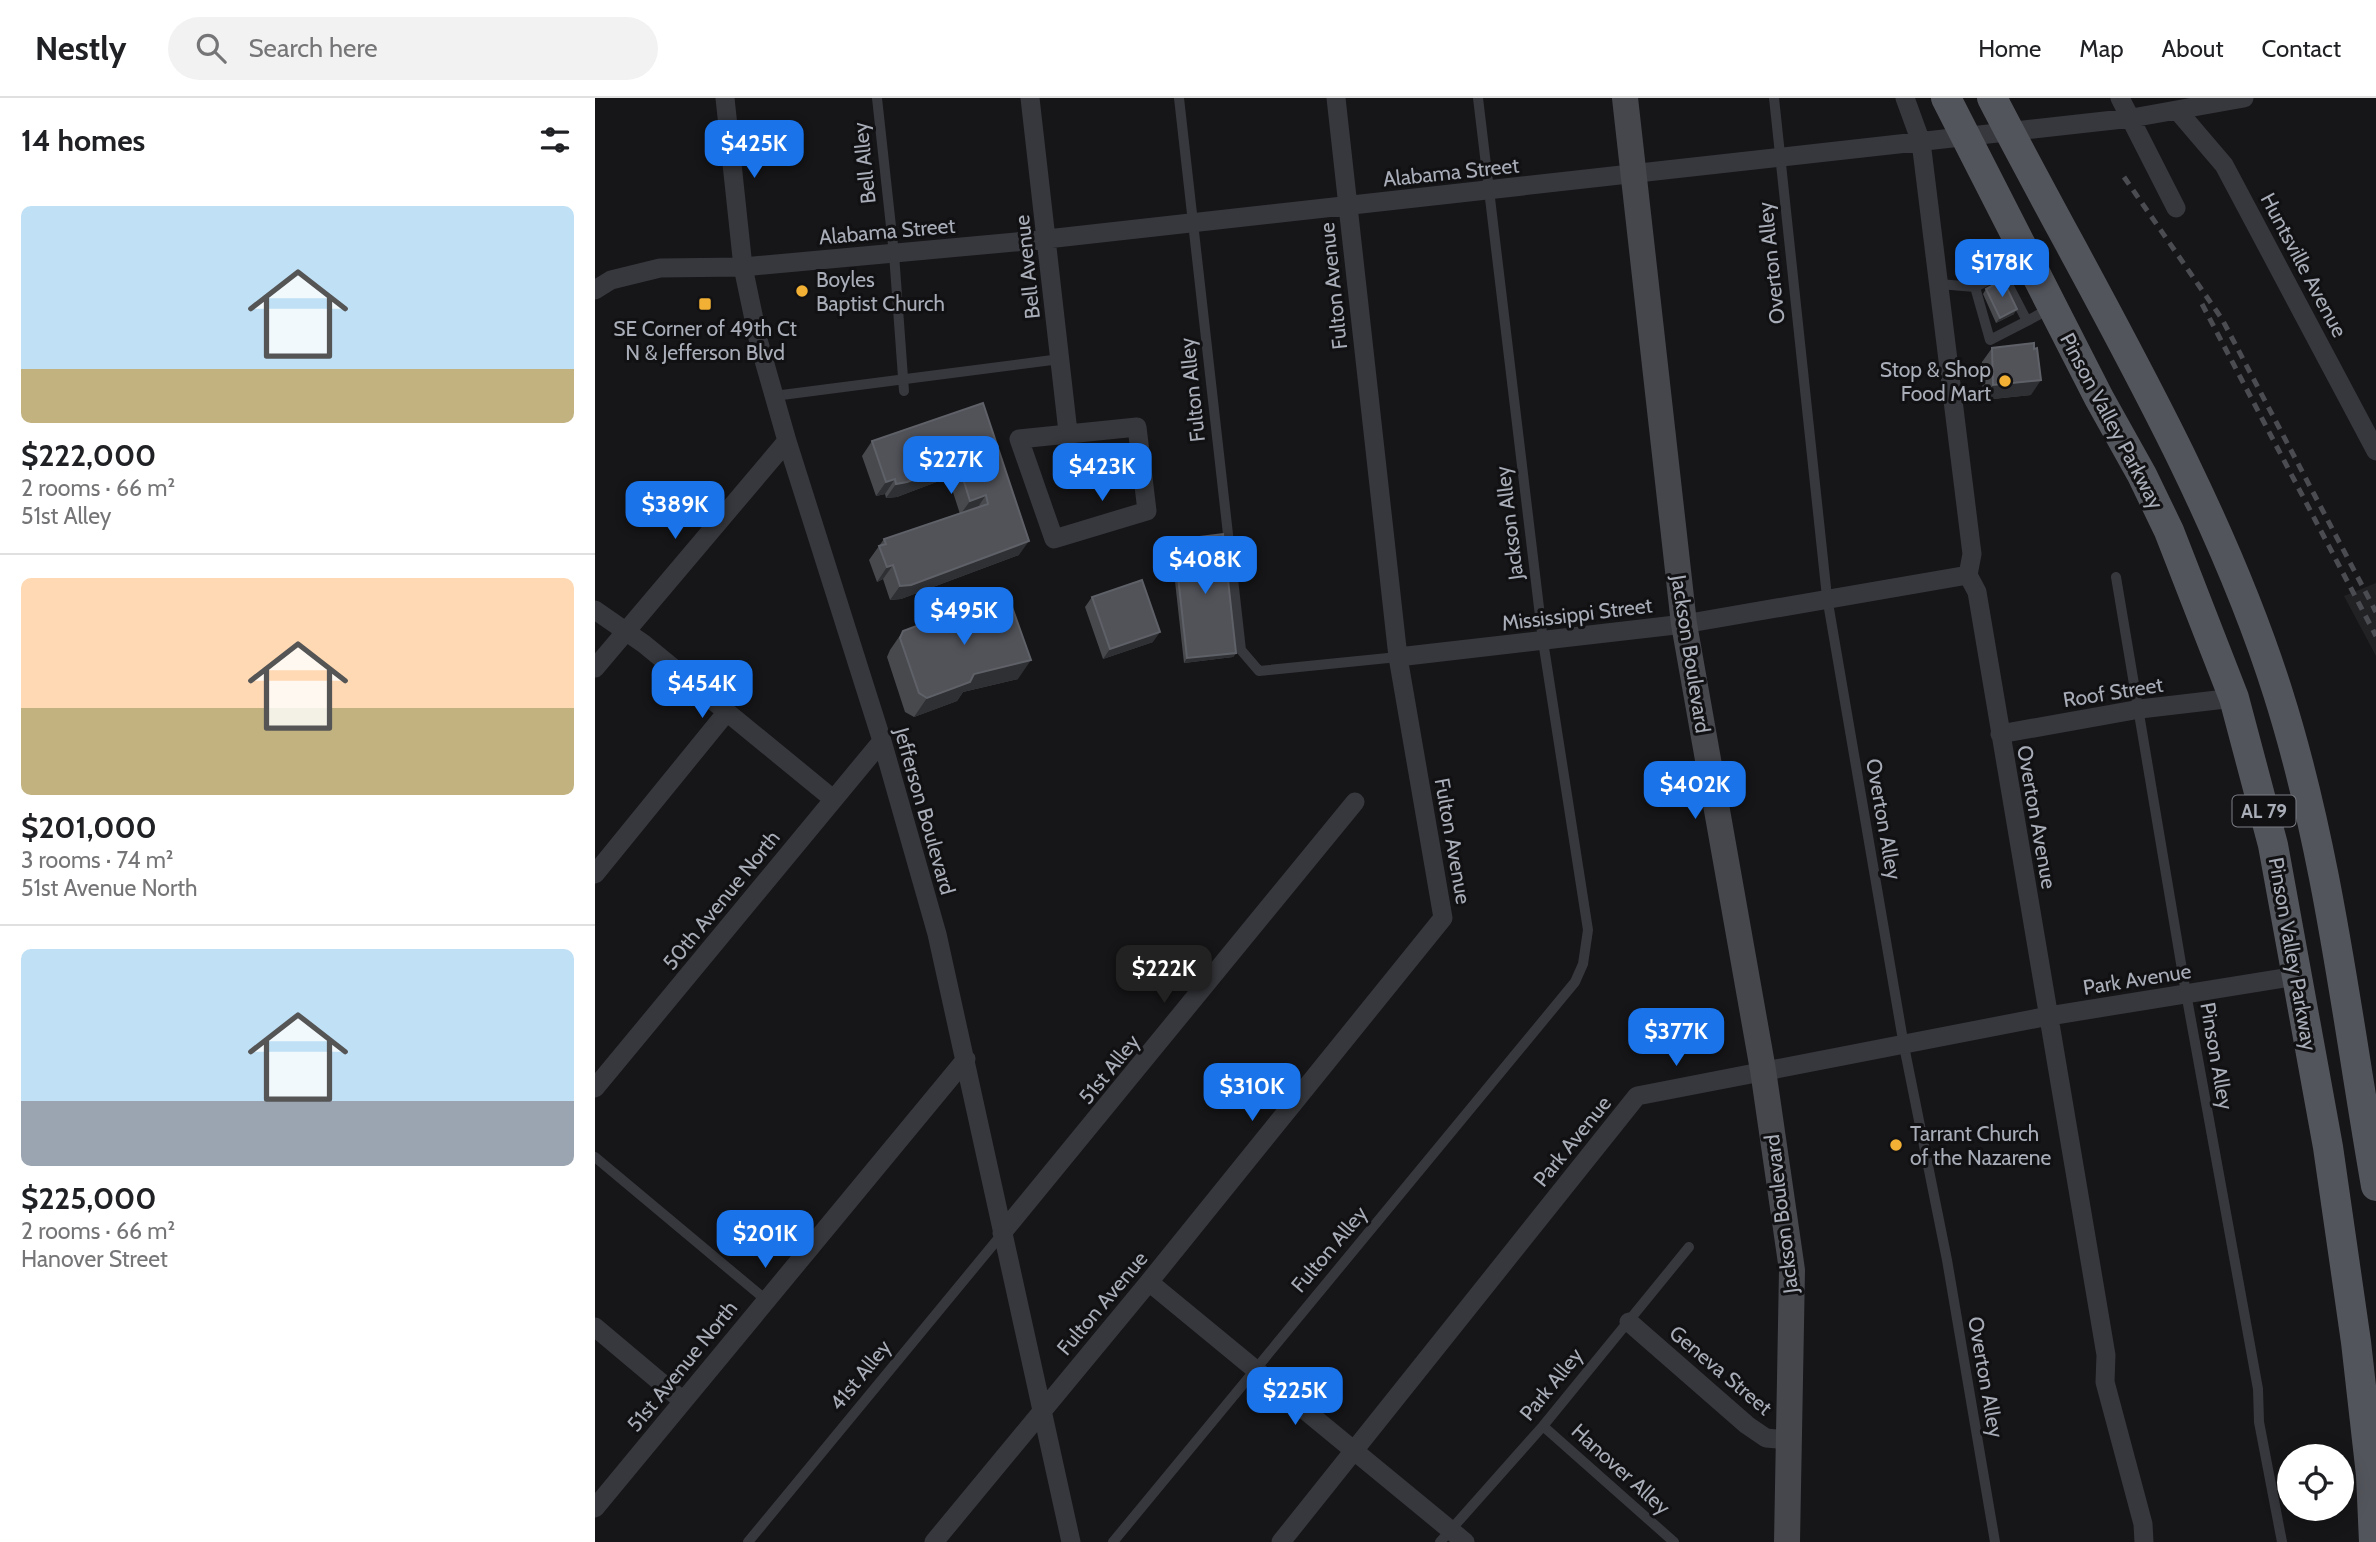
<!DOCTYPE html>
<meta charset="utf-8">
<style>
:root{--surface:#fff;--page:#f2f2f2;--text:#202124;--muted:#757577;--line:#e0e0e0;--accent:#1a73e8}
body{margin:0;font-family:Cabin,sans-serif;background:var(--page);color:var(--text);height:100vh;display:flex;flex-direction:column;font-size:26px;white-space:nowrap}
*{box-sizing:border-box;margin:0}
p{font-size:23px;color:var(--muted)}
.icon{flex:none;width:38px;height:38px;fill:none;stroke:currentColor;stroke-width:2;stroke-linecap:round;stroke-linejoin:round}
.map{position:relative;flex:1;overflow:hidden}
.sheet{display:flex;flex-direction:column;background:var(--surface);width:595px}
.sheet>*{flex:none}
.tools{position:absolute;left:1682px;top:1346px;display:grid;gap:14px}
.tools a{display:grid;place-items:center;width:77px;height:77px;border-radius:50%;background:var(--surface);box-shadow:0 4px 18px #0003;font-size:35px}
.price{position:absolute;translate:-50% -60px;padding:0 16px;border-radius:14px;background:var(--accent);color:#fff;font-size:23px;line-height:46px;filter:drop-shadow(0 2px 4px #0008)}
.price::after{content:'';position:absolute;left:50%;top:42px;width:21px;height:16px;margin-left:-10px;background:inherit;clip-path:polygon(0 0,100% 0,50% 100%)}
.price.active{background:#222;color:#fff}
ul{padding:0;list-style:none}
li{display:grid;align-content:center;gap:14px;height:371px;padding:0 21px}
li+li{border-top:2px solid var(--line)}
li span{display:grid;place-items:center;height:217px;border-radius:10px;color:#555}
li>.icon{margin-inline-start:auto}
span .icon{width:126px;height:126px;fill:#fffc;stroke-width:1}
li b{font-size:30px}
h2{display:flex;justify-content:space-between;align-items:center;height:84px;padding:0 21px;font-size:30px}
header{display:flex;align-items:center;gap:42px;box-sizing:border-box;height:98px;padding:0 35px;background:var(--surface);border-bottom:2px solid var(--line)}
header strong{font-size:33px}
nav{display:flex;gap:38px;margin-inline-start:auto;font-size:24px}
.search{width:490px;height:63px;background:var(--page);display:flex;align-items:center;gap:18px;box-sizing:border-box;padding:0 24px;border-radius:38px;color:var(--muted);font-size:26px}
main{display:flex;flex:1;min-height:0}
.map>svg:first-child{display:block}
</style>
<header>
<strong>Nestly</strong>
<div class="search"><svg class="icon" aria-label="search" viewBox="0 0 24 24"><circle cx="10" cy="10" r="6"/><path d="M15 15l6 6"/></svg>Search here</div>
<nav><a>Home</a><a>Map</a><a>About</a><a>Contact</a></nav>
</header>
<main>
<section class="sheet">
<h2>14 homes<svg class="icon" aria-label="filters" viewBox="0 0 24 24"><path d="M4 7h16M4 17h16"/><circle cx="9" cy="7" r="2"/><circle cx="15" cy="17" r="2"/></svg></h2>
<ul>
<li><span style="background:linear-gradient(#bfe0f5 75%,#c2b280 0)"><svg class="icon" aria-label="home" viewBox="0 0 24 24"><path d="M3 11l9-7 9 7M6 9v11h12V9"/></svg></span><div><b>$222,000</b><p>2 rooms · 66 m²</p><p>51st Alley</p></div></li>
<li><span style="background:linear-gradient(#ffd9b3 60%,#c2b280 0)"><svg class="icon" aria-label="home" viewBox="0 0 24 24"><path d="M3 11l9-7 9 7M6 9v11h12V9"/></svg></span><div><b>$201,000</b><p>3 rooms · 74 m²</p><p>51st Avenue North</p></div></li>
<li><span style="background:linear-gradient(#bfe0f5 70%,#9aa5b1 0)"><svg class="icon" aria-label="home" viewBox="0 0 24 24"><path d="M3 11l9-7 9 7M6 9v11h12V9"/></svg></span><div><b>$225,000</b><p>2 rooms · 66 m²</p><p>Hanover Street</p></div></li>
</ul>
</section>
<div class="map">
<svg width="1781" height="1444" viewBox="0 0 1781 1444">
<rect width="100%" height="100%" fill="#161618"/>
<path fill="#222225" d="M1781 485V558L1749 498Z"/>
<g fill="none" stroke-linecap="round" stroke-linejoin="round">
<path stroke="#37383d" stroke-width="10" d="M282 0 299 156 309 293
M584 0 646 552 664 573 803 559
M1179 0 1232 499 1309 948 1352 1162 1400 1444
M1432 161 1407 175 1432 223 1454 211
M1344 186 1380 189 1407 175
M1380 189 1395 242 1432 223
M179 298 465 261
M1521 479 1591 895 1663 1291 1664 1324 1687 1444
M0 1059 171 1202
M948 1328 1079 1444
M153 1444 407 1136
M518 1444 980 884 988 866 993 832 948 543 883 0
M845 1444 948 1328 1094 1149"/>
<path stroke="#37383d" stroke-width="19" d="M130 0 148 169 164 245 192 343 287 643 342 836 476 1444
M435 0 473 334
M1310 0 1326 44 1377 456 1373 477 1382 494 1511 1257 1510 1284 1548 1426 1549 1444
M1525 0 1581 110
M1582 12 1629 67 1781 353
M0 192 16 182 65 170 148 169 452 141 1537 20 1649 0
M542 329 552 413 459 441 424 341Z
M0 512 49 546 238 701
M803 559 1089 526 1373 477
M0 570 192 343
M1405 636 1545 611 1639 600
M0 776 131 615
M0 990 287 643
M407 1135 760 704
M554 1184 870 1444
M1034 1224 1152 1327 1171 1340 1194 1342
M0 1229 88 1303
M0 1410 371 961
M339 1444 554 1184 848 820 803 559 741 0
M686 1444 1042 998 1454 918 1702 878"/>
<path stroke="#45474d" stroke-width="26" d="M1030 0 1089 526 1168 972 1197 1172 1192 1444"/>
<path stroke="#53555c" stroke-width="30" d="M1351 0 1504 300 1547 377 1574 433 1639 600 1678 747 1733 1049 1761 1244 1776 1377 1779 1444
M1397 0C1496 192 1618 389 1683 595 1734 756 1752 923 1781 1088"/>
<path stroke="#4a4c52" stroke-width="5" stroke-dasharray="9 7" stroke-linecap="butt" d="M1529 79 1627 221 1781 514
M1607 206 1781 538"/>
</g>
<path fill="#47494d" d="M1391 191 1419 216 1401 225 1388 196Z
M1397 250 1436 297 1388 302 1387 264Z
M388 305 424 457 306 501 295 502 288 481 282 484 274 462 289 441 365 416 356 388 365 375 302 399 291 400 290 396 281 398 267 358 277 343Z
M579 442 641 555 638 559 589 565 576 447Z
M497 499 558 544 508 561 490 509Z
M308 533 423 581 368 594 362 603 319 619 310 614 292 559 295 552Z"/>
<path fill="#2f3033" d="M1422 211 1419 216 1401 225 1405 220Z
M1446 282 1436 297 1388 302 1398 287Z
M378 360 368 374 302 399 291 400 301 386Z
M300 381 290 396 281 398 291 384Z
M391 397 381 412 365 417 375 403Z
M434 443 424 457 306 501 295 502 305 488Z
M298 467 288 481 282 484 292 469Z
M565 534 558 544 508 561 515 551Z
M641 555 638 559 589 565 592 560Z
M436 562 423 581 368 594 362 603 319 619 332 600 379 576Z"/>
<path fill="#525359" stroke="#5f6168" stroke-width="2" d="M1408 182 1422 211 1405 220 1391 191Z
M1439 245V251L1442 250 1446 282 1398 287 1397 250Z
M388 305 434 443 316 487 305 488 298 467 292 469 284 448 291 446 289 441 393 406 391 397 375 403 366 374 381 368 378 360 312 384 301 386 300 381 291 384 277 343Z
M628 436 641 555 592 560 579 442Z
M547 482 565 534 515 551 497 499Z
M412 495 436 562 379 576 375 584 332 600 324 595 305 540 308 533 351 517 360 521 370 517Z"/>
<g fill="#f2b134" stroke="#111113" stroke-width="2.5">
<circle cx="207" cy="193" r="7"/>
<rect x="103" y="199" width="14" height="14" rx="3.5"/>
<circle cx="1410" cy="283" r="7"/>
<circle cx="1301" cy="1047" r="7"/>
</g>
<g text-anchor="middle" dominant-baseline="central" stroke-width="6" stroke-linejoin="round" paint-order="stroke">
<rect fill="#111113" stroke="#7b7e86" stroke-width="2" x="1637.5" y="697.5" width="63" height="31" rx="5"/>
<g font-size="19" font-weight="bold" fill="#a8adb8">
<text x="1669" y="713">AL 79</text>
</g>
<g font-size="21" fill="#a8adb8" stroke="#111113">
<text transform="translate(269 65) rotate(-96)">Bell Alley</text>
<text transform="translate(856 74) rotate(-6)">Alabama Street</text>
<text transform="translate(292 133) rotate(-5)">Alabama Street</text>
<text transform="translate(1176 165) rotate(-96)">Overton Alley</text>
<text transform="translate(1709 167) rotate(62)">Huntsville Avenue</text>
<text transform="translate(432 169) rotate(-96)">Bell Avenue</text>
<text transform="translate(738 188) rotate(-96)">Fulton Avenue</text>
<text transform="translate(597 292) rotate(-96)">Fulton Alley</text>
<text transform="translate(1517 323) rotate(62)">Pinson Valley Parkway</text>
<text transform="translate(914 425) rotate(-97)">Jackson Alley</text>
<text transform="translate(982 516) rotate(-7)">Mississippi Street</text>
<text transform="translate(1096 556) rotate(81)">Jackson Boulevard</text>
<text transform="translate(1518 594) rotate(-9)">Roof Street</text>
<text transform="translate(330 713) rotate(74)">Jefferson Boulevard</text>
<text transform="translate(1442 719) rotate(80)">Overton Avenue</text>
<text transform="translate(1289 721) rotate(80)">Overton Alley</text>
<text transform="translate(858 743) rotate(80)">Fulton Avenue</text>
<text transform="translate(126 802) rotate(-51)">50th Avenue North</text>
<text transform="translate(1698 856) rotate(80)">Pinson Valley Parkway</text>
<text transform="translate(1542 881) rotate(-9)">Park Avenue</text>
<text transform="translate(1622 958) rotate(80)">Pinson Alley</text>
<text transform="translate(514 971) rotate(-51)">51st Alley</text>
<text transform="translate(977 1043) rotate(-51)">Park Avenue</text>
<text transform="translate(1186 1116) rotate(-97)">Jackson Boulevard</text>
<text transform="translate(734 1151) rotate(-50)">Fulton Alley</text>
<text transform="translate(507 1205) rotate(-50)">Fulton Avenue</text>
<text transform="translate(87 1268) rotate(-51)">51st Avenue North</text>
<text transform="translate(1126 1272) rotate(40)">Geneva Street</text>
<text transform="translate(265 1277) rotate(-51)">41st Alley</text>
<text transform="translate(1391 1279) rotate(80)">Overton Alley</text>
<text transform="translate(956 1286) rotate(-51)">Park Alley</text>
<text transform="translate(1026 1371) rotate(42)">Hanover Alley</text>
</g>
<g font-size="21" fill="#a8adb8" stroke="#111113" text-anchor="start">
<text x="221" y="181">Boyles<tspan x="221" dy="24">Baptist Church</tspan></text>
<text x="110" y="230" text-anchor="middle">SE Corner of 49th Ct<tspan x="110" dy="24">N &amp; Jefferson Blvd</tspan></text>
<text x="1396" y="271" text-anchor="end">Stop &amp; Shop<tspan x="1396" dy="24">Food Mart</tspan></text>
<text x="1315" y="1035">Tarrant Church<tspan x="1315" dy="24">of the Nazarene</tspan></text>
</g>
</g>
</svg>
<div class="tools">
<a><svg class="icon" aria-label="locate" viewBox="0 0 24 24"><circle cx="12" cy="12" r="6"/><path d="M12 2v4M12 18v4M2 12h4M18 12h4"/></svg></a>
</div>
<b class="price" style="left:159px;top:82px">$425K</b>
<b class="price" style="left:1407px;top:201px">$178K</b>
<b class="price" style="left:356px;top:398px">$227K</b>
<b class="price" style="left:507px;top:405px">$423K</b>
<b class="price" style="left:80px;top:443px">$389K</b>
<b class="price" style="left:610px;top:498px">$408K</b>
<b class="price" style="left:369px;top:549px">$495K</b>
<b class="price" style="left:107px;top:622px">$454K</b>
<b class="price" style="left:1100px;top:723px">$402K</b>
<b class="price active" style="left:569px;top:907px">$222K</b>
<b class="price" style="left:1081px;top:970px">$377K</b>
<b class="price" style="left:657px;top:1025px">$310K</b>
<b class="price" style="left:170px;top:1172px">$201K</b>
<b class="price" style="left:700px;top:1329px">$225K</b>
</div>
</main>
